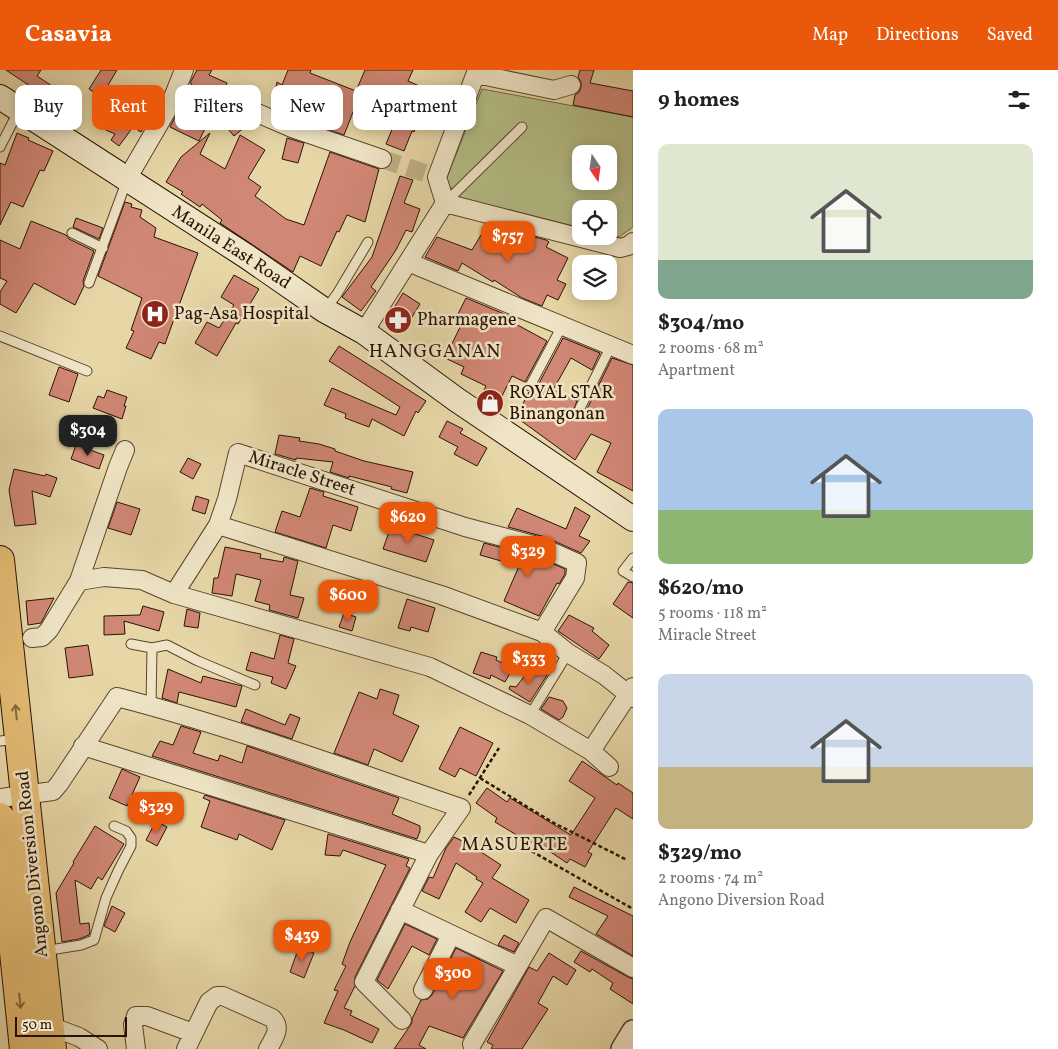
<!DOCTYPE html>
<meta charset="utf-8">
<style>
:root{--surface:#fff;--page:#f6f6f6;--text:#202124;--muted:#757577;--accent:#ea580c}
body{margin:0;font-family:Vollkorn,serif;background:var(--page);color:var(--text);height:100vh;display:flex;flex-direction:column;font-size:19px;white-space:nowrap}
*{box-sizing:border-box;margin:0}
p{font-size:16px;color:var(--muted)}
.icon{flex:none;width:28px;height:28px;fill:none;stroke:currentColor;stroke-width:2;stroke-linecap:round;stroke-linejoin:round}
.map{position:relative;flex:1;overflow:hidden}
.drawer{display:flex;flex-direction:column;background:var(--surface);width:425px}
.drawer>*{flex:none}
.guide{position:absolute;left:15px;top:15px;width:475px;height:45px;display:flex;gap:10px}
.needle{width:32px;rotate:167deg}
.controls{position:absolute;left:572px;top:75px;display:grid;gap:10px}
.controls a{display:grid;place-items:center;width:45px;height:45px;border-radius:10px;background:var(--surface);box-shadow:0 2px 12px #0003;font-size:25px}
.scale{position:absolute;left:15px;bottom:12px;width:112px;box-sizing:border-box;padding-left:5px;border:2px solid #2a1304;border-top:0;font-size:14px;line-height:18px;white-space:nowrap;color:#2a1304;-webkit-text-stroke:4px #efe5c6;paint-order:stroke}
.price{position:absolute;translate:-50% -42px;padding:0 11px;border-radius:10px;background:var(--accent);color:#fff;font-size:16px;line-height:32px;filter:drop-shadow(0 1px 2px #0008)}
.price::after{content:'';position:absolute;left:50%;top:30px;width:15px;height:11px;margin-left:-8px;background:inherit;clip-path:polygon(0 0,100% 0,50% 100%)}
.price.on{background:#222;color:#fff}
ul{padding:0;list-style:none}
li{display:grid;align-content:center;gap:10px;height:265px;padding:0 25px}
li span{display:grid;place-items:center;height:155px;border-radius:10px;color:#555}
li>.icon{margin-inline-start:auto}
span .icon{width:90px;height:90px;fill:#fffc;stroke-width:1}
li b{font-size:21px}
h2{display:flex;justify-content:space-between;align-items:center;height:60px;padding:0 25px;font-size:21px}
.pill{padding:0 18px;border-radius:10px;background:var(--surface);box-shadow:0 2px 12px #0003;font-size:18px;line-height:45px}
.pill.on{background:var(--accent);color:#fff}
header{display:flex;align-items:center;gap:30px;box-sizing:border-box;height:70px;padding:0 25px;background:var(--accent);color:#fff}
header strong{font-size:24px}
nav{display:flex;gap:28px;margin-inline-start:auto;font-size:18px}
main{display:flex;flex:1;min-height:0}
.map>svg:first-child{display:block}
</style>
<header>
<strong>Casavia</strong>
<nav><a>Map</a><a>Directions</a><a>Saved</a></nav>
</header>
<main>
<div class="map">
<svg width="633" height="979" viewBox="0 0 633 979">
<rect width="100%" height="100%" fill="#e7d7a7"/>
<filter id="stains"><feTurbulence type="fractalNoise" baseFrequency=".004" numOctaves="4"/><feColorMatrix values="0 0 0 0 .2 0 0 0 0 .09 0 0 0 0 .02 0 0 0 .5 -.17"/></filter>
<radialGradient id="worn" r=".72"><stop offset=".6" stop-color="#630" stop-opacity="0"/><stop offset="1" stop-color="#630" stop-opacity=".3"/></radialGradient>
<path fill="#b5be88" stroke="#706846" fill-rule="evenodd" d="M482 19 633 47V157L619 167 609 165V139H581V158L461 128 455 124 446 110ZM581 84H609V111H581Z"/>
<path fill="#d18775" stroke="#2a1304" d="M6 0H41L37 6 73 30 62 47 43 35 48 28Z
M101 0H117L101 27 89 19Z
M197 0H212L209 5 227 13 199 71 170 57 192 14 190 13Z
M288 0H311L310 3 356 21 365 0H413L408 11 424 18 418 30 423 31 420 41H422L414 62 412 61 404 81 386 74 393 57 379 50 380 48 355 37 344 65 296 48 272 38 277 12 282 15Z
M580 0H594L590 13 633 21V47L573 35 575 25 579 22 581 17V12L578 7Z
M134 35 151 46 141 62 133 57 119 76 111 70 115 64 97 56 104 40 125 50Z
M233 43 246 56 234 66 222 52Z
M17 63 29 68 28 70 53 81 44 101 40 100 23 137 11 132 0 155V93L5 95Z
M210 63 200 84 225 99 240 65 265 80 248 108 261 117 255 126 286 149 304 155 330 82 379 99 365 152 347 145 339 162 337 161 321 196 300 186 293 202 220 153 222 150 202 134 200 137 181 124 183 122 166 112 181 87Z
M287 68 304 73 298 93 282 89Z
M400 106 413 110 404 133 420 139 412 162 406 160 396 180 371 217 376 221 361 241 342 227 372 187Z
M125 132 132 134 131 137 142 140 140 147 156 158 154 167 198 183 165 274 159 272 151 289 126 278 134 261 131 260 142 228 98 206Z
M76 148 103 158 99 169 73 157Z
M31 151 66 165 69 169 94 181 83 211 84 216 75 235 34 213 16 243 0 234V222L7 211 0 208V170L20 179Z
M487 155 494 157 526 176 531 166 546 170 549 172 546 177 568 188 557 210 566 214 558 230 547 225 542 236 522 228 494 210 493 212 462 193 458 201 425 187 437 167 472 180Z
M234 205 259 219 238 254 236 253 217 286 195 273 207 252 219 258 234 235 221 227Z
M403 223 420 234 402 263 385 253Z
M466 228 514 248 512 252 547 271 525 312 512 306 501 328 484 320 486 316 461 304 464 297 445 288 465 247 458 244Z
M563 268 600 283 592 300 571 288 553 320 577 331 574 339 578 344 583 343 586 341 612 288 633 295V421L597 402 611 373 591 364 575 390 516 347 529 322 536 319Z
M339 276 426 331 418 343 416 341 404 366 372 349 369 357 345 348 346 344 324 335 332 318 396 345 400 337 329 291Z
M59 297 78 304 69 332 49 325Z
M107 320 127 327 124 336H126L122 349 93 338 98 326 104 328Z
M447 351 463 359 460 363 487 378 477 396 454 384 458 377 439 367Z
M279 365 300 368 299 371 319 374 335 379V381L364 391 413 402 407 423 391 419 392 417 349 406V408L330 402 333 392 296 388V390L275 384Z
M76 375 104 385 99 399 71 389Z
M188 388 201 394 193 409 180 402Z
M14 399 45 406 46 404 57 408 50 427 32 421 36 454 15 456 9 420Z
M310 418 324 422 323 426 358 437 351 461 333 455 326 478 275 462 282 441 300 447Z
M196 426 209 430 205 444 192 440Z
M117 432 140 439 131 465 108 458Z
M575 437 590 446 579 466 590 471 581 483 545 467 508 457 517 438 566 459Z
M391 456 434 470 426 492 383 479Z
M484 473 537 487 565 499V504L559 514 557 513 539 546 504 531 519 496 480 485Z
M225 477 261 484 260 488 283 492 284 487 298 491 290 525 304 528 298 548 269 540 270 535 255 531 261 510 236 504 232 526 212 523 214 508H218Z
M628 512 633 513V548L613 534Z
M334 519 346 522 343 536 331 534Z
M54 528 41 553 28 555 26 531Z
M407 529 435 538 428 562 411 557 410 561 398 558Z
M143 536 164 542 159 561 124 551 125 564 104 565V546L140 545Z
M187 539 200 543 198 558 184 556Z
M344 543 356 547 352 561 339 557Z
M569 545 594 558 592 561 609 575 599 589 558 561Z
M280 565 294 569 288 593 296 596 286 619 271 613 273 607 246 600 251 582 274 589Z
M88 575 93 605 69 608 65 578Z
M481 582 497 587 496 590 513 598 505 612 491 605 490 609 473 603Z
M168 599 201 613 203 606 242 616 236 637 179 622 177 633 162 628Z
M536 599 547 605 530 632 509 619 510 616 516 617 526 604 531 607Z
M380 619 399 625 393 644 419 656 402 692 374 679 368 695 334 683 359 622 377 629Z
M549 627 563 631 567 638 563 647 559 650 541 639Z
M246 639 285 655 290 644 300 648 292 669 241 652Z
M181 656 201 662 193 683 218 691 220 685 242 693 247 676 399 728 392 744 420 756V761L417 769 152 686 160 671 173 675Z
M460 657 493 673 476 706 460 698 455 707 439 699Z
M582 691 617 715 618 713 633 723V749L616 738 588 782 592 784 585 797 570 789 567 793 546 779 545 781 526 768 525 770 495 752 497 748 476 733 487 718 507 732 510 728 571 765 595 728 569 711Z
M122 699 140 707 127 736 109 728Z
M205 725 285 750 272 780 239 764 237 770 201 757 210 731 203 728Z
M156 751 167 757 157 776 146 770Z
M95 756 124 774 102 810 98 807 91 819 75 810 80 854 89 853 90 862 89 865 79 869 62 872 56 823 74 793 73 792Z
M328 764 409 789 406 796 410 798 355 907V916L344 938 352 941 350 945 379 959 372 973 344 960 324 953 338 921 334 920 346 896 342 894 350 872 386 795 343 780 340 786 325 785Z
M454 767 479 779 478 780 501 795 492 808 529 830 516 853 490 838 481 852 465 842 483 813 476 809 477 807 456 793 439 829 422 821 429 807 433 808 446 778Z
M574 817 633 846V886L596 864 608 846 569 827Z
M112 836 125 843 115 862 104 856Z
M405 854 437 869 429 885 412 876 388 919 377 910Z
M504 865 519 873 514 882 498 875Z
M299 877 314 883 304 908 290 902Z
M456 878 503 901 463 968 429 956 419 975 426 979H394L412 953V949L421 930 428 929 432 925Z
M581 881 628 907 633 909V934L610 919 613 913 592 899 590 902 574 892Z
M549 883 576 900 567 915 553 906 538 933 548 939 522 979H491L493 975 487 972 529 897 537 901Z"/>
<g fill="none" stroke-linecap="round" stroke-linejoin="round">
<path stroke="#c1b086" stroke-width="18" stroke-dasharray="18 9" stroke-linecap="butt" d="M382 89 437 107"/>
<g stroke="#59442d" stroke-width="11">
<path id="service" d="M0 77 19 40
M445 133 522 57
M72 163 103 178
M89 213 127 110
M325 240 337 224 368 172
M0 266 87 301
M530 316 562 256
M580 338 611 276
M633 488 623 501 633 507
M131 574 152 578 167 575 198 591 255 615
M151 636 152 578
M530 645 568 583
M0 671 17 669
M44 881 81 875 94 870 106 828 118 801 131 776V768L126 761 114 756"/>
</g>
<g stroke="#59442d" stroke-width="20">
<path id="minor" d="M476 4 554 20 571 15
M241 36 292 58 382 89
M127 109 170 35 184 0
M445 133 620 178 628 176 633 172
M445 133 437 107 477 0
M408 192 633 285
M364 262 445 133
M218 455 441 525 542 562 568 583 604 605 633 628
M79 511 118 397 125 380
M174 524 218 455 227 429 238 383 465 457 541 477 577 493 575 508 542 562
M32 568 42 567 49 560 79 511 104 507 142 510 174 524 430 597 530 645 591 681 609 697
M83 676 429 784
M591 681 633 617
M0 728 53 721 59 714 117 627C233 657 347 699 461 738L429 784 364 912 402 950
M400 840 518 896
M423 920 451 865
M50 956 79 967 98 979
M472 974 546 848 633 898
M136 979 133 955 136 946H147L193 963
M186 979 209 932 217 926H223L272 948C282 958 274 968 268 979"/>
</g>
<g stroke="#59442d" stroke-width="24">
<path id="tertiary" d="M622 979 633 961"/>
</g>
<g stroke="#2a1304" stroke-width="26">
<path id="secondary" d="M0 27 246 186 324 240 364 262 457 330 633 449"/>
</g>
<g stroke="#2a1304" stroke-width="30">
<path id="primary" d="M0 490 52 979
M0 747 24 979"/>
</g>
<path stroke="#2a1304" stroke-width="2.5" stroke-dasharray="4 2.5" stroke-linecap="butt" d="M480 708 552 752 627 790
M469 725 499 678
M526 778 633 839"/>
<use href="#service" stroke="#efe5c6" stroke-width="9"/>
<use href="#minor" stroke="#efe5c6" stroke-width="18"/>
<use href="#tertiary" stroke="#efe5c6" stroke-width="21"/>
<use href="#secondary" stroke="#efe5c6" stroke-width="24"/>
<use href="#primary" stroke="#e4bc74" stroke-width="28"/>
</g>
<defs><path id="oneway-shaft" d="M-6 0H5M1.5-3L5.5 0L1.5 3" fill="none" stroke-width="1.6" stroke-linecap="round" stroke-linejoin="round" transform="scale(1.25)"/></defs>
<g stroke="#87683c">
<use href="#oneway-shaft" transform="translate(16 642) rotate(-96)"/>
<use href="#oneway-shaft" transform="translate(20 931) rotate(84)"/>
</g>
<defs>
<g id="hospital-disc" transform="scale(1.4375)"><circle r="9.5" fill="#8f2418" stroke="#efe5c6"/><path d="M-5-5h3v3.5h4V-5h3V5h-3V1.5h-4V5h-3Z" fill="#fff"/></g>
<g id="pharmacy-disc" transform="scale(1.4375)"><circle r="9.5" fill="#8f2418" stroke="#efe5c6"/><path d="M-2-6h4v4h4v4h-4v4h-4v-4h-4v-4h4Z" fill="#fff"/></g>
<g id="shop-disc" transform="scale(1.4375)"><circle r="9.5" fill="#8f2418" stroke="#efe5c6"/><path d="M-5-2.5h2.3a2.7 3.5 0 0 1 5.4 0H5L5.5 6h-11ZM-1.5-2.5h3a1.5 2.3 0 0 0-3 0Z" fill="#fff"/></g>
</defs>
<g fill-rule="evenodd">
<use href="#hospital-disc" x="155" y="244"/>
<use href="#pharmacy-disc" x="398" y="250"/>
<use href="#shop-disc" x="490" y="333"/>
</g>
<g text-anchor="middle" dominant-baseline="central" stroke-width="5" stroke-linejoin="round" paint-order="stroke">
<g font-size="18" fill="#2a1304" stroke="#efe5c6">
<text transform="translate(231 178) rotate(33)">Manila East Road</text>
<text transform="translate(302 404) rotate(18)">Miracle Street</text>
<text transform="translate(33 794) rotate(-96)">Angono Diversion Road</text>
</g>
<g font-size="18" fill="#2a1304" stroke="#efe5c6" text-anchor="start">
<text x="174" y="244">Pag-Asa Hospital</text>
<text x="417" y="250">Pharmagene</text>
<text x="509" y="323">ROYAL STAR<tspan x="509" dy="21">Binangonan</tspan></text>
</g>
<g font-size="19" letter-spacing="1" fill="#2a1304" stroke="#efe5c6">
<text x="435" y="282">HANGGANAN</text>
<text x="515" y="775">MASUERTE</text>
</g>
</g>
<rect width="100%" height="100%" filter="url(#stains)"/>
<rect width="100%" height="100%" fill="url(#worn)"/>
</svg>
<div class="controls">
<a><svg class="needle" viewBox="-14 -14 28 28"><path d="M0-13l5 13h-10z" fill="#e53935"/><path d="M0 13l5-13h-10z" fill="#757577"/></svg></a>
<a><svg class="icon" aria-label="locate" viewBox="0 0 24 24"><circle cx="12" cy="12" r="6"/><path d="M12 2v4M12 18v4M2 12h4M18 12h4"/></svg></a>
<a><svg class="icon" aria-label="layers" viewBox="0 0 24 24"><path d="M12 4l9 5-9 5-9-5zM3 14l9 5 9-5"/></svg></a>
</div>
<div class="scale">50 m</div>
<b class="price" style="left:508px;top:193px">$757</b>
<b class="price on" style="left:88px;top:387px">$304</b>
<b class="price" style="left:408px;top:474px">$620</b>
<b class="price" style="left:528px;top:508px">$329</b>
<b class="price" style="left:348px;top:552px">$600</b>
<b class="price" style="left:529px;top:615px">$333</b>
<b class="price" style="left:156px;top:764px">$329</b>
<b class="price" style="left:302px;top:892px">$439</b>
<b class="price" style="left:453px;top:930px">$300</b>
<div class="guide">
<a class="pill">Buy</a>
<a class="pill on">Rent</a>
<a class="pill">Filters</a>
<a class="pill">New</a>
<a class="pill">Apartment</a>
</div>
</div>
<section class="drawer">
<h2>9 homes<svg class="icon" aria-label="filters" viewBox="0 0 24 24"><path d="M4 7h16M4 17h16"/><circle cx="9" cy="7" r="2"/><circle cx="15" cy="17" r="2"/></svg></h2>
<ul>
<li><span style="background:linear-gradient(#dfe7d0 75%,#7fa58c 0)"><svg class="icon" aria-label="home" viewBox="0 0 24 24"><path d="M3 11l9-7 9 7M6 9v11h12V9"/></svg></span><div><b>$304/mo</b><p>2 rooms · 68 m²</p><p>Apartment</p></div></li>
<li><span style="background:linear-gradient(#a9c7e8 65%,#8fb573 0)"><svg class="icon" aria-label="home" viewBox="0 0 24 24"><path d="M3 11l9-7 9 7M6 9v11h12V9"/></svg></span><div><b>$620/mo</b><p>5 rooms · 118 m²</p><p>Miracle Street</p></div></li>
<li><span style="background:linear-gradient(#c9d6e8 60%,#c2b280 0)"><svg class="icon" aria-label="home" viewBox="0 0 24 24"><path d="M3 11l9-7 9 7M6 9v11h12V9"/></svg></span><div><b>$329/mo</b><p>2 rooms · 74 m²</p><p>Angono Diversion Road</p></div></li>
</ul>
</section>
</main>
